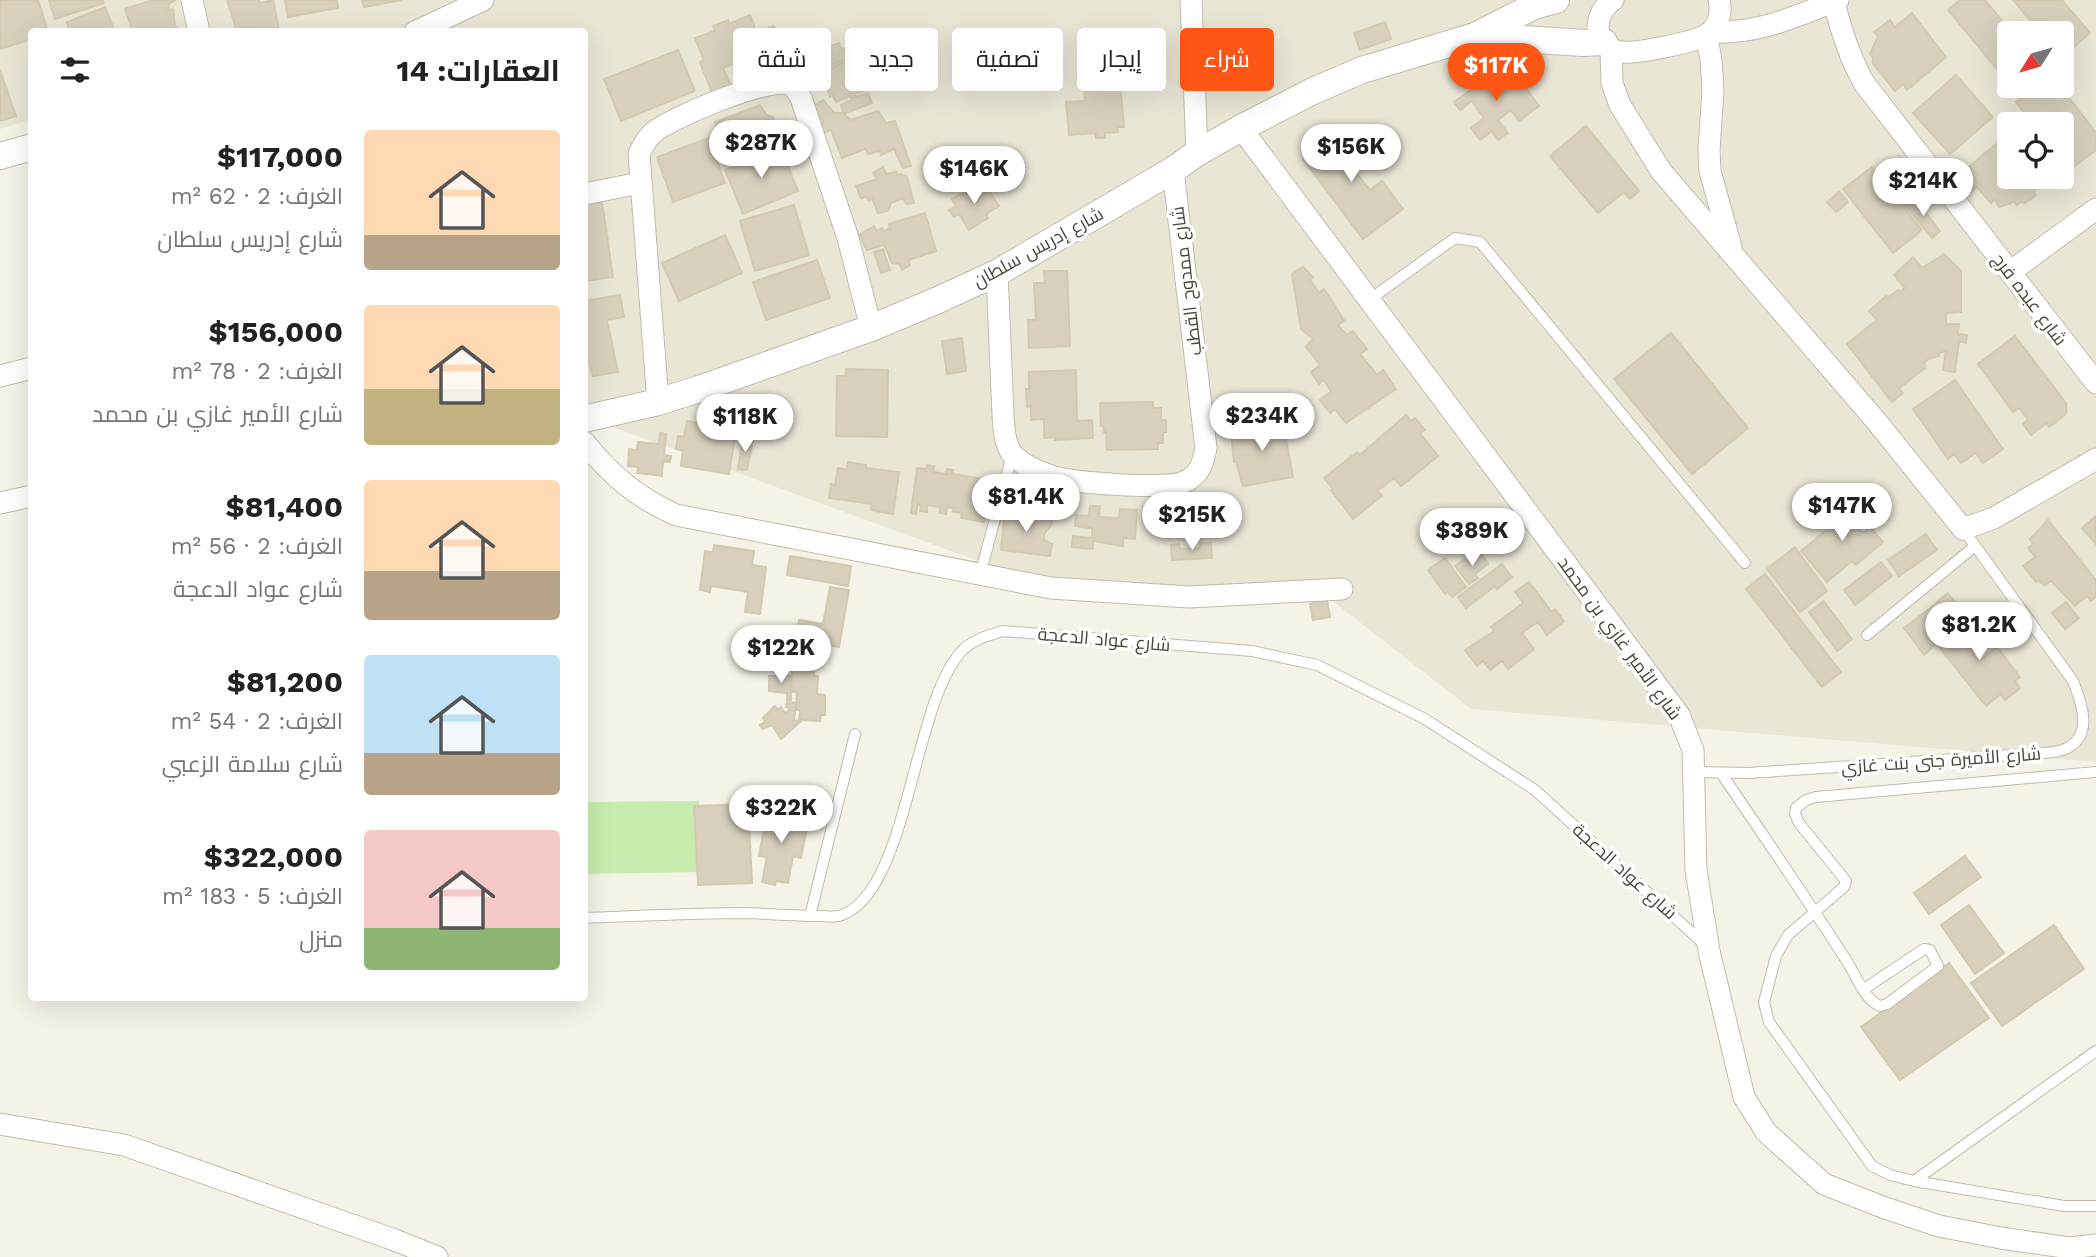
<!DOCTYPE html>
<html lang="ar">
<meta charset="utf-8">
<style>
:root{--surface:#fff;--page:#f6f6f6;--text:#222;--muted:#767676;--accent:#ff5515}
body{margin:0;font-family:"Work Sans",Cairo,sans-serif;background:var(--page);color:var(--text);direction:rtl;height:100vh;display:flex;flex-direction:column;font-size:26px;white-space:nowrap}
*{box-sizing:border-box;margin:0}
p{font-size:23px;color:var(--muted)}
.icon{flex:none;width:38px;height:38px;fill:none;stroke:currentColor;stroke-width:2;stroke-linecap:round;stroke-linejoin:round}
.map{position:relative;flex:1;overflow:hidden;direction:ltr}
.details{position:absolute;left:28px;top:28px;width:560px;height:973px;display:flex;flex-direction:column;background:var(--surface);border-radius:7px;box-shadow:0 7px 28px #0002;direction:rtl}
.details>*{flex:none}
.hud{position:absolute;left:609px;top:28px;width:665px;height:63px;direction:rtl;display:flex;gap:14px}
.needle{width:46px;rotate:233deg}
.tools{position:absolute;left:1997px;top:21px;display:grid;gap:14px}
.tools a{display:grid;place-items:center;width:77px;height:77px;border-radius:7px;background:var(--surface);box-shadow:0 7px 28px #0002;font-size:35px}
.price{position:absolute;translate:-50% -60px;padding:0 16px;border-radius:24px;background:#fff;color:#222;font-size:23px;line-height:46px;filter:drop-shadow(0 2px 4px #0008)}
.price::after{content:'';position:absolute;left:50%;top:42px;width:21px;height:16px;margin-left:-10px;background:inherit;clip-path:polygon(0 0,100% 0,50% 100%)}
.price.on{background:var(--accent);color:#fff}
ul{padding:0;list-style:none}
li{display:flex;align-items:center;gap:21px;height:175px;padding:0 28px}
li span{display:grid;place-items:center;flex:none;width:196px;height:140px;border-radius:7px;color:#555}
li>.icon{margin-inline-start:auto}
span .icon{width:84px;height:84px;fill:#fffc;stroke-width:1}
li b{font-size:30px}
h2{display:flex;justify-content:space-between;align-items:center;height:84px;padding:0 28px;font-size:30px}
.chip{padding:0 24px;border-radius:7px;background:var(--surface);box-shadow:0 7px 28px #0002;font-size:24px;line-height:63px}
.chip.on{background:var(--accent);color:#fff}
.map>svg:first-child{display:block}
</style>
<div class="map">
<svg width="2096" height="1257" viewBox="0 0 2096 1257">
<rect width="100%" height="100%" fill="#f5f3e8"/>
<path fill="#e9e6d6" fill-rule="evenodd" d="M0 0H2096V762L1471 709 1330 599H1082L585 417 584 32H32L31 119 0 129ZM2009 33H2062V86H2009ZM2009 124H2062V177H2009Z"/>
<path fill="#c8ecae" d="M699 801 700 872 585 874 584 802Z"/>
<path fill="#d8d0bd" stroke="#d3c9af" stroke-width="2" d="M0 0H38L48 32H32V39L0 49Z
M49 0H103L104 3 55 19Z
M153 0H175L169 4 168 10 173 9 175 26 183 32H133L125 9Z
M227 0H259L260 3 273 0 279 30 258 31 251 27 236 28Z
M285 0H337L338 8 288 17Z
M362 0H402L364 7Z
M1960 0H1985L2012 33H2009V58L1996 68 1948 10Z
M2013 0H2062L2090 33 2062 57V33H2041Z
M105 7 115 32H70L67 22Z
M1912 13 1946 57 1907 90 1903 84 1895 91 1873 64V58L1870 54 1878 36 1874 32 1890 20 1895 27Z
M750 15 756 30 747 34 750 42 742 46 747 59 723 68 731 86 712 93 700 62 704 60 695 38 715 31 713 26 728 20 729 24Z
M1385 22 1391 39 1360 50 1354 33Z
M774 26 781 48 767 53 759 31Z
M799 42 804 56 839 43 842 49 849 47 853 57 817 70 820 75 812 78 811 74 808 75 810 81 807 82 801 65 806 63 805 59 799 61 793 44Z
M678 50 695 91 621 121 604 79Z
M853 59 861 82 854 84 856 88 862 85 864 91 855 94 856 97 868 93 872 103 844 114 841 105 852 100 851 96 836 102 833 95 830 97 820 72Z
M871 68 876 85 867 88 862 71Z
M0 70 16 116 0 121Z
M1482 71 1490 82 1503 72 1515 88 1522 83 1539 106 1519 121 1511 110 1498 120 1508 133 1498 140 1492 131 1480 140 1471 128 1484 118 1472 101 1460 110 1454 102 1472 89 1467 82Z
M1956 75 1993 117 1950 154 1913 113Z
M1120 82 1124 127H1117L1118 132 1105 133V138H1096V133L1069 135 1066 102 1085 101 1084 91 1099 90 1098 84Z
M2038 86H2060L2096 133V150L2068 171 2062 162V124H2033L2016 102Z
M823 100 834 113H843L851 120 878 111 886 123 895 121 911 166 903 168 894 149 881 155 880 151 868 154 865 149 842 158 831 130 823 133 820 126 823 122 813 106Z
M760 105 767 115 773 117 780 142 728 159 715 122Z
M1586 126 1639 191 1630 199 1624 192 1598 213 1550 156Z
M1343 130 1368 162 1355 171 1370 190 1382 181 1403 209 1363 239 1303 159 1320 146 1317 142 1325 136 1328 141Z
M2009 133V177H2046L2048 179 2033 192 2036 195 2025 203 2022 201 2017 205 2014 202 1999 207 1995 199 1991 203 1977 187 1971 192 1962 181 1973 172 1969 167Z
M709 138 725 183 673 202 657 157Z
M780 147 798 191 743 214 725 170Z
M883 167 886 174 896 172 898 175 901 174 907 177 914 203 906 204 903 198 891 203 888 211 878 213 872 198 869 200 865 196 861 199 856 186 877 179 873 173Z
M1872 167 1922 230 1893 253 1843 189Z
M983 182 999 206 986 214 988 218 969 230 959 214 954 217 949 210 956 206 952 199Z
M1839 192 1848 202 1836 212 1827 202Z
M1914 198 1940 231 1932 238 1905 205Z
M602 202 613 277 584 281V204Z
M794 205 809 255 755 271 740 221Z
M925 213 936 251 909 260 910 265 902 270 900 264 892 263 884 245 867 250 859 235 874 226 877 231 882 228 884 231 890 228 889 224Z
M725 235 742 273 679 301 662 263Z
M883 249 890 270 881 273 874 252Z
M1944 254 1961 271V312L1946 313V324H1959L1958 334 1967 335 1966 343 1959 341 1955 372 1943 370 1946 351 1939 353V356L1928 359 1924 363 1925 368 1899 388 1903 393 1892 402 1847 344 1877 320 1869 311 1886 296 1887 298 1898 290 1900 292 1905 288 1894 275 1913 257 1922 268Z
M817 260 830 298 766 320 753 282Z
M1303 267 1313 277 1310 280 1319 293 1324 289 1344 320 1338 326 1347 335 1353 331 1367 349 1360 354 1377 375 1383 370 1396 389 1346 423 1335 409 1330 413 1320 400 1331 392 1324 380 1319 384 1311 372 1320 365 1306 347 1313 339 1301 329 1292 274Z
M1044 271H1067L1070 346 1029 348 1028 320H1036L1034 283H1045Z
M620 295 624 317 607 320 618 372 593 376 589 362 584 363V301Z
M1671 333 1748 428 1692 474 1614 379Z
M2015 336 2066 403V414L2049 427 2047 423 2031 435 2023 424 2028 420 2019 408 2013 412 1978 364Z
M962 338 966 371 947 374 942 341Z
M846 369 888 370 887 437 836 436 837 376H846Z
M1076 370 1077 421 1092 420 1093 438 1055 440V437L1044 438V419L1031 420V406L1027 407 1026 389H1029V372Z
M1955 380 2003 449 1983 463 1976 453 1961 463 1954 454 1948 459 1913 409Z
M745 399 759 402 753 433 739 430Z
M1153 402V408H1161V420H1166V432H1163V443H1158V449L1107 450 1106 432H1104L1103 426H1101L1100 403Z
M712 412 738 416 729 474 681 466 683 450 676 449 678 436 684 437 687 421 700 423 701 418 711 420Z
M1406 415 1411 421 1415 418 1425 430 1420 433 1438 456 1401 486 1394 478 1377 491 1382 496 1353 519 1331 490 1333 489 1324 478 1357 452 1360 455 1368 448Z
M1282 418 1293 477 1243 486 1236 462H1234L1231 432 1256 428 1255 423Z
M660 433 666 434 664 455 671 456 670 462 663 461 662 476 637 473 638 467 628 466 629 449 637 450 638 442 659 444Z
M743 438 753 440 747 470 738 469Z
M848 462 866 465V468L899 472 893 514 871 510 872 504 829 498 831 484 835 485 838 468 847 470Z
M927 465 934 466 933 472 946 474 947 469 953 470 952 474 978 478 975 497 987 498 984 522 961 518 962 513 953 512 954 508 947 507 946 514 940 513V507L927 505V512L920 511 921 505 918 504 916 514 911 513 917 468 926 469Z
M1856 503 1870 519 1859 528 1863 533 1870 527 1883 542 1856 565 1852 561 1827 582 1801 551 1835 523 1831 518 1843 507 1846 511Z
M1090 506H1100L1099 517 1119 518 1120 509 1137 510 1135 539 1123 538V546L1093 541V549L1072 547 1073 536 1092 538V528L1075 526 1076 515 1089 516Z
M1159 508 1233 509V522H1220V536L1201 535V527H1180L1179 536H1159Z
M1022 509H1029L1028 524 1034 526 1035 518 1043 520 1044 514 1050 510 1052 524 1044 534V540L1052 544 1050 556 1001 550 1005 511 1016 510V514L1022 516Z
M2096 516V544L2082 528Z
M2048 520 2096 580V597L2091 601 2087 596 2075 606 2051 581 2044 586 2039 580 2036 582 2023 566 2035 557 2028 548 2033 544 2030 539Z
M1926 534 1937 550 1899 576 1888 560Z
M1200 543H1211L1212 558 1172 560 1171 545 1179 544 1180 549 1200 548Z
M714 545 754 551 752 565 766 567 760 614 745 612 748 592 711 586 710 592 700 590 705 551 713 552Z
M1795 547 1827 591 1800 612 1767 569Z
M1481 553 1488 564 1475 574 1478 578 1469 584 1455 566 1465 559 1468 562Z
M790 556 851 566 848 586 787 575Z
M1445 558 1466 587 1452 597 1448 592 1445 594 1428 570Z
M1881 562 1892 576 1855 605 1844 590Z
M1502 564 1512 577 1497 589 1495 586 1466 608 1458 597Z
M1765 574 1841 672 1822 687 1746 589Z
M1529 582 1552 612 1555 609 1564 621 1547 635 1538 622 1522 633 1534 649 1508 669 1502 661 1490 670 1483 661 1477 666 1465 650 1494 631 1491 627 1523 603 1515 592Z
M830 587 849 590 839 647 796 639 799 620 823 624Z
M1948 593 1961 610 1950 618 1937 602Z
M1327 600 1330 617 1313 620 1310 604Z
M1824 601 1852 639 1837 651 1809 612Z
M2066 602 2079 618 2065 629 2052 613Z
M1936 604 1947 619 1931 631 1937 638 1942 633 1944 636 1924 655 1904 628Z
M1973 614 1981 624 1975 627 1982 635 1987 631 1993 639 1973 655 1979 661 1997 647 2020 677 2015 681 2020 688 2005 700 2001 694 1986 706 1936 643Z
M792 670 814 672V676H818L817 694 825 695V715H821L820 721 799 720 800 710 796 709 797 692H791Z
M769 676H790L791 700H787V693L769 691Z
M787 702 796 703 794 720 800 722 781 739 772 725 763 729 760 725 765 722 763 718 775 706 778 710 781 707 785 713 788 712 789 707H786Z
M748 804 752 883 698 885 694 806Z
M768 807 795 813 792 824 807 827 801 858 793 856 788 883 776 881 775 885 762 882 767 857 759 856Z
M1965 856 1981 877 1929 914 1914 893Z
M1969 905 2004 953 1975 974 1941 925Z
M2054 925 2084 969 2002 1026 1971 983Z
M1949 963 1989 1018 1900 1080 1861 1027Z"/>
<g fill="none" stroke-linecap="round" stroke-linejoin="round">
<g stroke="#c1bcaa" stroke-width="12">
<path id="service" d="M1369 300 1455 238 1480 242 1745 563
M980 575 1012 455
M1867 635 1975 546
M1695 772 1749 773 2027 754C2038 753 2054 754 2065 749 2094 736 2082 704 2073 681L1963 529
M2096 772 1816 797 1806 800 1796 808 1795 814 1799 823 1846 881 1844 887 1788 935 1776 956 1764 1002 1769 1022 1872 1166 1890 1175 1914 1181 2096 1051
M1721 773C1764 836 1807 899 1848 963 1856 976 1865 1000 1880 1006L1887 1004 1938 966 1930 950 1924 949 1864 989
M810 916 855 734
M584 918C639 916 694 913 749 913 772 914 795 916 818 916 824 916 833 917 839 916 908 897 912 705 961 652 971 640 989 635 1003 631L1252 651 1317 665 1425 719 1535 790 1704 944
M1914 1181 2064 1206H2096"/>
</g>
<g stroke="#c1bcaa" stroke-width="23">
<path id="minor" d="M192 0 199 32
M1191 0 1197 153
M1613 0C1591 15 1593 49 1622 52 1636 54 1696 42 1708 34 1719 26 1722 12 1719 0
M1834 2C1841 31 1849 56 1864 83L2096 383
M415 32 483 0
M1711 32C1759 34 1794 17 1838 0
M1706 35 1711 59 1713 90 1709 150 1710 171 1731 247
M1611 48 1612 83 1620 105 1661 171 1877 422 1963 529 1994 518 2096 459
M1241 128 1679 715 1693 750 1696 870 1709 951 1744 1097 1766 1132 1824 1184 1885 1208 1939 1226 2001 1238 2070 1248 2096 1245
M584 194 640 183
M2010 272 2096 209
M997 273 1003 415C1004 428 1004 445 1014 456 1023 465 1039 472 1051 476 1072 483 1166 490 1184 482 1200 475 1203 463 1206 448L1173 170
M0 376 32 368
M658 402 639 154C643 145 647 138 654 132 671 118 773 74 791 85 795 87 798 93 801 98L848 238 871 328
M584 442C612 476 636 497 676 515L1051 588 1189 597 1342 589
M0 503 32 496
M0 1124 124 1145 392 1239 437 1257"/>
</g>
<g stroke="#c1bcaa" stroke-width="28">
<path id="tertiary" d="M1476 36 1584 43 1604 42
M0 156 32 147
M584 419 658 402 702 388 871 328 938 300 997 273 1173 170 1197 153 1241 128 1313 91 1362 70 1475 36 1534 6 1556 0"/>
</g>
<use href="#service" stroke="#fff" stroke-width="10"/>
<use href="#minor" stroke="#fff" stroke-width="21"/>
<use href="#tertiary" stroke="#fff" stroke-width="26"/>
</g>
<g text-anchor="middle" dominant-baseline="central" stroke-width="7" stroke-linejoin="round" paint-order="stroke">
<g font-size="18" fill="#494436" stroke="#fff">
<text transform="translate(1038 247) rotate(-29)">شارع إدريس سلطان</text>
<text transform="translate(1186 281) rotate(-97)">شارع ممدوح القطب</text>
<text transform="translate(2030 299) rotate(53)">شارع عبده فرج</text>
<text transform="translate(1620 638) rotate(54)">شارع الأمير غازي بن محمد</text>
<text transform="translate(1104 639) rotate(5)">شارع عواد الدعجة</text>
<text transform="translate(1941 760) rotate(-4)">شارع الأميرة جنى بنت غازي</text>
<text transform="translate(1625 871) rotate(42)">شارع عواد الدعجة</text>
</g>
</g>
</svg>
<div class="tools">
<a><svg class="needle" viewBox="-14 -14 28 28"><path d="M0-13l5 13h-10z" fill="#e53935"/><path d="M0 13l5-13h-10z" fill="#767676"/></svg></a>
<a><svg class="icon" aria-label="locate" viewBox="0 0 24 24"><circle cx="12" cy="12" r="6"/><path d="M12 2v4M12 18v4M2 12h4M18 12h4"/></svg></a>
</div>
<b class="price on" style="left:1496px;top:103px">$117K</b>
<b class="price" style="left:761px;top:180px">$287K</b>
<b class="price" style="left:1351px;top:184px">$156K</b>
<b class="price" style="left:974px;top:206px">$146K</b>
<b class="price" style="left:1923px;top:218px">$214K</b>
<b class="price" style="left:1262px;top:453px">$234K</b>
<b class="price" style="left:745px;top:454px">$118K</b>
<b class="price" style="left:1026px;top:534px">$81.4K</b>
<b class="price" style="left:1842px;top:543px">$147K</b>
<b class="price" style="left:1192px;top:552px">$215K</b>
<b class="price" style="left:1472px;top:568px">$389K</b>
<b class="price" style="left:1979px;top:662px">$81.2K</b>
<b class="price" style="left:781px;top:685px">$122K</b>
<b class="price" style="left:781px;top:845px">$322K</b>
<div class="hud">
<a class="chip on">شراء</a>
<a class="chip">إيجار</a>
<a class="chip">تصفية</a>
<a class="chip">جديد</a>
<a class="chip">شقة</a>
</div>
<section class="details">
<h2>العقارات: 14<svg class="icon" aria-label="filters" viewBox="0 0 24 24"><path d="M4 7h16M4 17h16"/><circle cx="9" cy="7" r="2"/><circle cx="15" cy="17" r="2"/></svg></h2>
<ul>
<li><span style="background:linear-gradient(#ffd9b3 75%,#b9a48a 0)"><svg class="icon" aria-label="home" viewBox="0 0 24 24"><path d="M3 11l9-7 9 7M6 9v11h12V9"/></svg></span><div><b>$117,000</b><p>الغرف: 2 · 62 m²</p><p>شارع إدريس سلطان</p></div></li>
<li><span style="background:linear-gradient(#ffd9b3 60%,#c2b280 0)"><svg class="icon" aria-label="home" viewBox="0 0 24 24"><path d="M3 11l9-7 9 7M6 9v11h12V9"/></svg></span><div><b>$156,000</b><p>الغرف: 2 · 78 m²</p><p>شارع الأمير غازي بن محمد</p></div></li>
<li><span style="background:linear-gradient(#ffd9b3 65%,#b9a48a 0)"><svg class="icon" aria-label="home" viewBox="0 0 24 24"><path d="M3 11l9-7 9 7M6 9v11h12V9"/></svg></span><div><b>$81,400</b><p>الغرف: 2 · 56 m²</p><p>شارع عواد الدعجة</p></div></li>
<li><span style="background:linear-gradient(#bfe0f5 70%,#b9a48a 0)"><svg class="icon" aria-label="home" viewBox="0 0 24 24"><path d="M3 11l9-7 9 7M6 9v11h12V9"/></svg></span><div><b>$81,200</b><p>الغرف: 2 · 54 m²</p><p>شارع سلامة الزعبي</p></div></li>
<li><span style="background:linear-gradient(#f6c9c9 70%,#8fb573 0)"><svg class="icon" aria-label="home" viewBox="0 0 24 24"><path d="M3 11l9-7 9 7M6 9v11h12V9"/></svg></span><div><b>$322,000</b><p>الغرف: 5 · 183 m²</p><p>منزل</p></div></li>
</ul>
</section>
</div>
